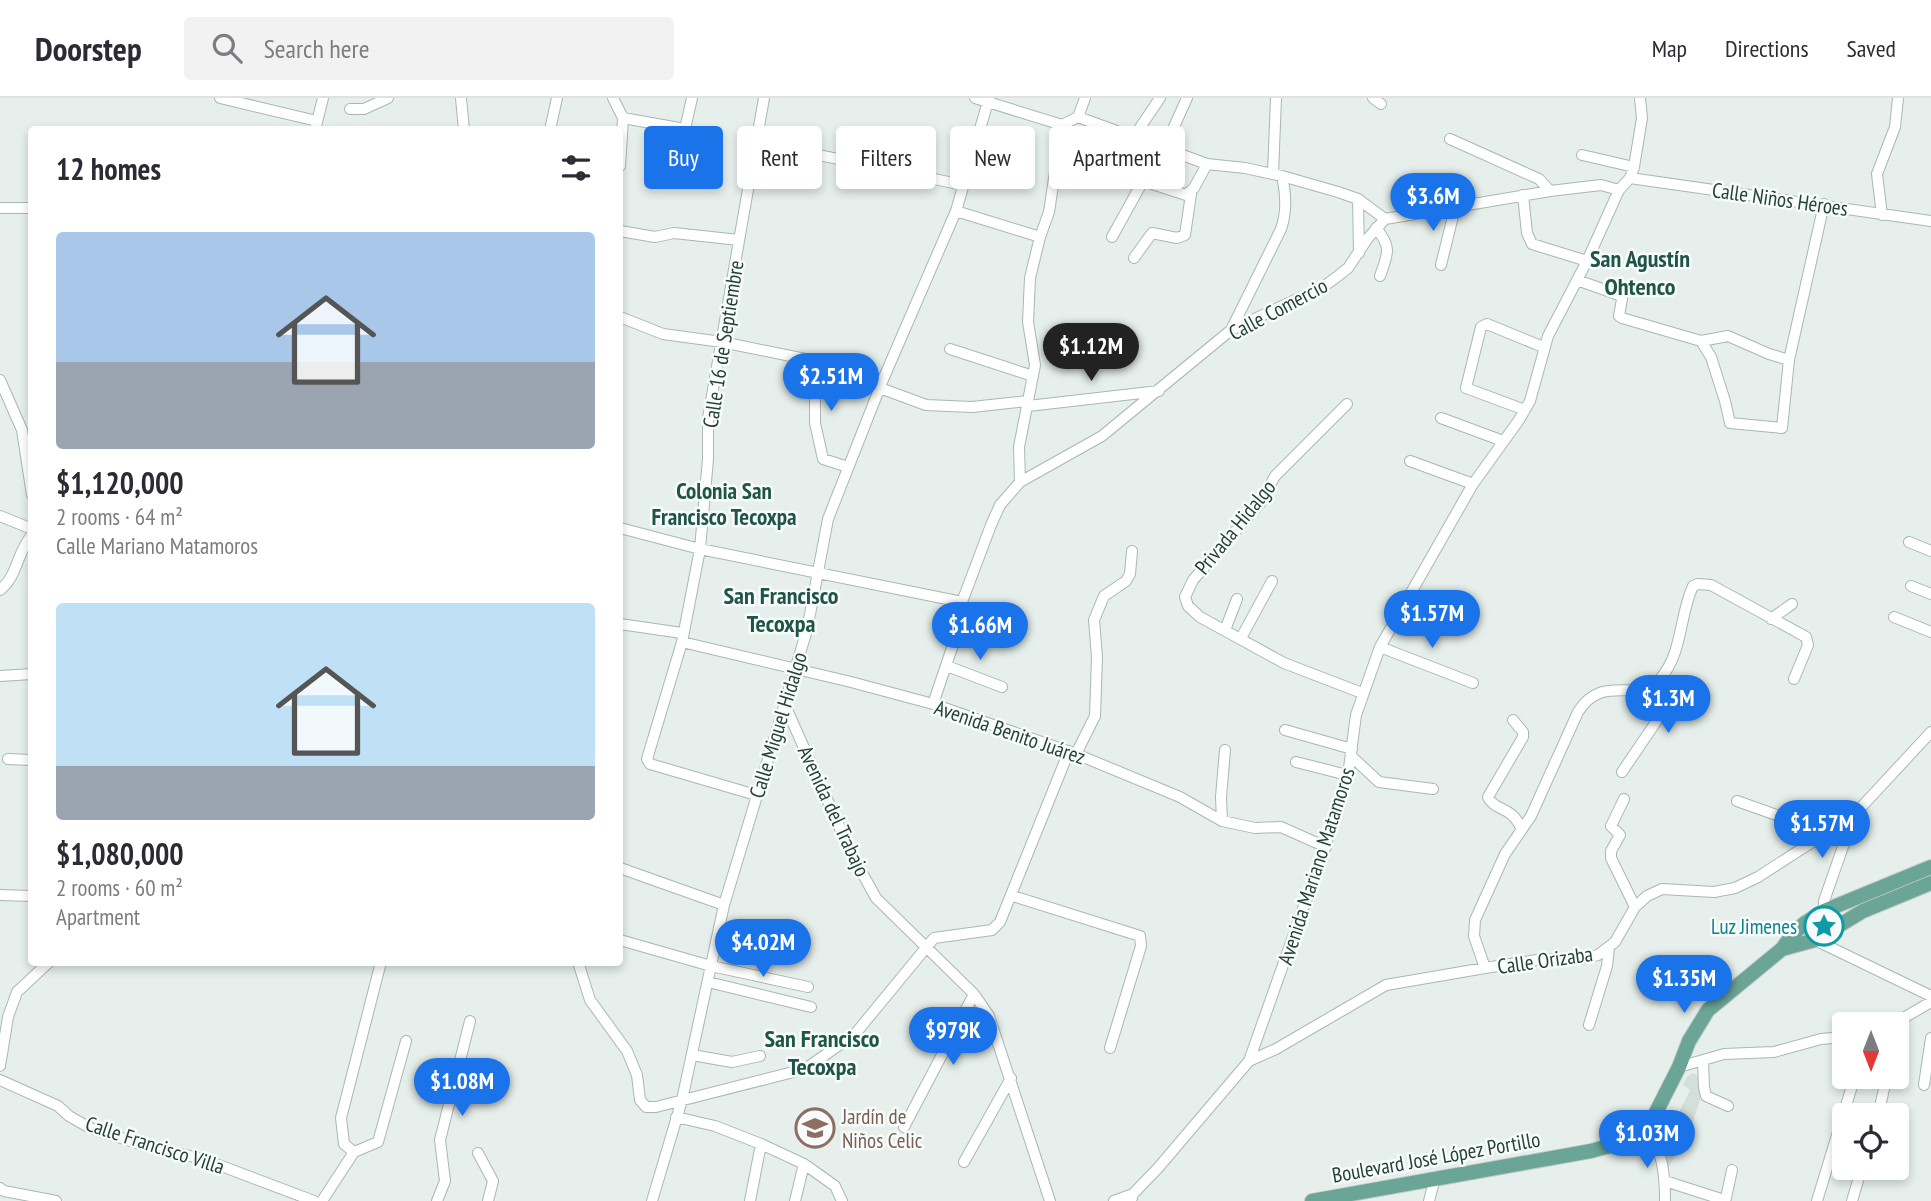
<!DOCTYPE html>
<meta charset="utf-8">
<style>
:root{--surface:#fff;--page:#f2f2f3;--text:#2b2b33;--muted:#7c7c81;--line:#e1e1e2;--accent:#1a73e8}
body{margin:0;font-family:"PT Sans Narrow",sans-serif;background:var(--page);color:var(--text);height:100vh;display:flex;flex-direction:column;font-size:26px;white-space:nowrap}
*{box-sizing:border-box;margin:0}
p{font-size:23px;color:var(--muted)}
.icon{flex:none;width:38px;height:38px;fill:none;stroke:currentColor;stroke-width:2;stroke-linecap:round;stroke-linejoin:round}
.map{position:relative;flex:1;overflow:hidden}
.panel{position:absolute;left:28px;top:28px;width:595px;height:840px;display:flex;flex-direction:column;background:var(--surface);border-radius:7px;box-shadow:0 4px 10px #0003}
.panel>*{flex:none}
.hud{position:absolute;left:644px;top:28px;width:665px;height:63px;display:flex;gap:14px}
.needle{width:46px;rotate:180deg}
.tools{position:absolute;left:1832px;top:914px;display:grid;gap:14px}
.tools a{display:grid;place-items:center;width:77px;height:77px;border-radius:7px;background:var(--surface);box-shadow:0 4px 10px #0003;font-size:35px}
.price{position:absolute;translate:-50% -60px;padding:0 16px;border-radius:24px;background:var(--accent);color:#fff;font-size:23px;line-height:46px;filter:drop-shadow(0 2px 4px #0008)}
.price::after{content:'';position:absolute;left:50%;top:42px;width:21px;height:16px;margin-left:-10px;background:inherit;clip-path:polygon(0 0,100% 0,50% 100%)}
.price.on{background:#222;color:#fff}
ul{padding:0;list-style:none}
li{display:grid;align-content:center;gap:14px;height:371px;padding:0 28px}
li span{display:grid;place-items:center;height:217px;border-radius:7px;color:#555}
li>.icon{margin-inline-start:auto}
span .icon{width:126px;height:126px;fill:#fffc;stroke-width:1}
li b{font-size:30px}
h2{display:flex;justify-content:space-between;align-items:center;height:84px;padding:0 28px;font-size:30px}
.chip{padding:0 24px;border-radius:7px;background:var(--surface);box-shadow:0 4px 10px #0003;font-size:24px;line-height:63px}
.chip.on{background:var(--accent);color:#fff}
header{display:flex;align-items:center;gap:42px;box-sizing:border-box;height:98px;padding:0 35px;background:var(--surface);border-bottom:2px solid var(--line)}
header strong{font-size:33px}
nav{display:flex;gap:38px;margin-inline-start:auto;font-size:24px}
.search{width:490px;height:63px;background:var(--page);display:flex;align-items:center;gap:18px;box-sizing:border-box;padding:0 24px;border-radius:7px;color:var(--muted);font-size:26px}
.map>svg:first-child{display:block}
</style>
<header>
<strong>Doorstep</strong>
<div class="search"><svg class="icon" aria-label="search" viewBox="0 0 24 24"><circle cx="10" cy="10" r="6"/><path d="M15 15l6 6"/></svg>Search here</div>
<nav><a>Map</a><a>Directions</a><a>Saved</a></nav>
</header>
<div class="map">
<svg width="1931" height="1103" viewBox="0 0 1931 1103">
<rect width="100%" height="100%" fill="#e6efeb"/>
<path fill="#d4dfda" d="M1693 975 1702 980 1701 998 1690 1034 1668 1070 1658 1041 1662 1033 1669 1035 1690 992 1683 987 1687 979Z"/>
<g fill="none" stroke-linecap="round" stroke-linejoin="round">
<g stroke="#a8b8b2" stroke-width="12">
<path id="minor" d="M220 0 317 23
M461 0 464 32
M613 0 623 20 620 68
M975 0 1062 27
M1373 0 1381 6
M350 11H364L388 0
M1078 19 1207 66 1245 70 1282 78 1338 94 1358 101 1385 121
M623 20 685 31 687 38 682 75
M685 31 692 0
M315 32 323 0
M550 32 557 0
M1133 40 1160 0
M1450 41 1539 81 1550 93
M756 44 963 87
M1164 51 1187 0
M1582 57 1634 69
M1273 76 1276 0
M1630 80 1931 123
M1523 97 1527 135 1532 146 1587 163
M1358 101 1359 155
M0 110H32
M956 113 1040 139
M1882 117 1877 76 1895 29 1898 0
M1385 121 1550 93 1601 87 1619 92
M1376 130C1392 149 1388 156 1380 178
M620 133 655 139 674 135 739 142
M1112 139 1143 83 1186 97 1194 90 1207 66
M1134 160 1152 135 1177 140 1185 137 1191 96
M1441 167 1455 110
M1577 182 1619 197 1622 201 1619 218 1622 220 1701 243
M620 219 663 236 722 244 815 263 882 284
M1231 232 1281 131C1287 113 1286 97 1282 78
M950 251 1033 278
M1789 262 1769 256 1728 238 1701 243 1711 259 1725 303 1730 325 1782 330 1789 262 1824 106
M815 263V325L823 361 848 369
M0 282 22 332 32 397
M880 290 926 307 972 309 1028 303
M1347 306 1275 378 1261 404 1193 482 1185 499 1188 508 1200 519 1284 565 1362 595
M1028 308 1159 293
M1525 312 1466 290 1481 229 1487 226 1543 249
M1441 320 1503 343
M1410 363 1473 386
M1020 384 1019 349 1035 267 1028 224 1030 180 1040 139 1049 114 1062 27 1078 19 1085 0
M0 418 32 431
M620 430 700 451 962 504
M1909 444 1931 453
M1911 488 1931 496
M0 492C18 478 17 453 32 437
M1894 519 1931 534
M1771 521 1792 506
M620 526 682 535
M1225 532 1237 501
M1241 540 1272 483
M682 544 851 584 933 606 1076 656 1180 699 1222 723 1255 730 1281 729 1326 749
M1380 549 1473 585
M947 568 1002 589
M0 578 32 576
M784 605 851 755 876 800 974 896 989 918 1050 1103
M933 606 956 538 962 504 991 427 1000 407 1020 384 1102 338 1231 232 1323 189 1338 178 1348 170 1368 140 1385 121
M1513 622 1523 634V639L1488 699C1495 714 1511 707 1521 730
M1285 632 1352 651
M1076 656 1095 618 1097 559 1094 522 1104 498 1126 483 1130 476 1132 453
M1351 658 1379 684 1433 691
M8 661 32 662
M1296 664 1347 677
M1622 674 1658 621 1657 614 1646 591
M756 697 650 666 647 661 682 544 700 451 708 361V320L764 0
M1624 701 1611 728 1620 737 1611 753V760L1635 809
M1737 703 1827 735
M1222 723 1221 699 1225 652
M620 770 724 807
M0 797 32 798
M1013 798 1140 838 1141 848 1110 950
M1824 813V803L1854 717
M620 842 711 868 808 889
M1815 842 1931 898
M578 864 590 902 627 953 637 977 640 1002 646 1009H656L805 971 855 936 934 840 992 832 1000 824 1069 653
M1485 870 1474 838 1475 822 1505 756 1531 718 1578 614C1603 574 1636 607 1660 581 1683 555 1679 518 1693 488L1698 486 1711 487 1806 539 1808 547 1794 581
M708 884 811 909
M1893 926 1931 904
M1589 927 1607 868 1609 850
M1897 940 1902 922
M692 957 732 964 760 958
M1249 963 1276 951 1386 887 1485 870 1543 861H1580L1598 857 1615 844 1635 809 1647 798 1662 791 1714 794 1735 790 1758 779 1854 717 1931 634
M1703 963 1704 989 1706 998 1728 1008
M0 968 8 919 17 894 49 864
M1679 969 1724 956 1774 954 1821 941 1844 939
M0 982 58 1008 69 1018 90 1030 146 1048 203 1061 314 1103
M1924 987 1931 940
M1878 1017 1887 978
M676 1019 715 1028 761 1046 804 1066 835 1088 842 1103
M904 1029 974 896
M1647 1032C1663 1051 1665 1079 1665 1103
M354 1054 378 1044 406 943
M478 1055 493 1083 488 1103
M964 1064 1011 980
M1665 1083 1721 1101 1726 1100 1732 1072
M0 1090 4 1093 56 1103
M322 1103 354 1054 344 1046 341 1020 381 864
M437 1103 445 1083 440 1042 470 923
M652 1103 682 1002 724 807 807 532 828 421 882 284 956 113 989 0
M750 1103 761 1046
M795 1103 804 1066
M1114 1103 1133 1096
M1131 1103 1133 1096 1158 1070 1249 963 1339 709 1349 670 1356 617 1380 549 1473 386 1519 322 1530 303 1548 238 1587 163 1619 92 1630 80 1634 69 1642 20 1640 0
M1429 1103 1435 1080
M1817 1103 1855 978
M1852 1103 1862 1069"/>
</g>
<g stroke="#c2cac8" stroke-width="16">
<path id="major" d="M1782 851 1815 842 1863 813 1931 785
M1312 1103 1591 1053 1624 1044 1647 1032 1679 969 1689 943 1708 912 1782 851 1792 837 1805 825 1824 813 1931 769"/>
</g>
<use href="#minor" stroke="#fff" stroke-width="10"/>
<use href="#major" stroke="#6aa596" stroke-width="14"/>
</g>
<defs>
<g id="sight-ring" transform="scale(2.0125)"><circle r="9.5" fill="#f7fbf9" stroke="#0f9aa8" stroke-width="1.5"/><path d="M0-6L1.8-2.2L6-1.7L2.9 1.2L3.7 5.4L0 3.3L-3.7 5.4L-2.9 1.2L-6-1.7L-1.8-2.2Z" fill="#0f9aa8"/></g>
<g id="school-ring" transform="scale(2.0125)"><circle r="9.5" fill="#f7fbf9" stroke="#8d6e63" stroke-width="1.5"/><path d="M0-5L7-2L0 1L-7-2ZM-4 1L0 2.5L4 1V4Q0 6-4 4Z" fill="#8d6e63"/></g>
</defs>
<g fill-rule="evenodd">
<use href="#sight-ring" x="1824" y="828"/>
<use href="#school-ring" x="815" y="1030"/>
</g>
<g text-anchor="middle" dominant-baseline="central" stroke-width="5" stroke-linejoin="round" paint-order="stroke">
<g font-size="21" fill="#24423a" stroke="#f7fbf9">
<text transform="translate(1780 101) rotate(8)">Calle Niños Héroes</text>
<text transform="translate(1278 211) rotate(-28)">Calle Comercio</text>
<text transform="translate(723 246) rotate(-81)">Calle 16 de Septiembre</text>
<text transform="translate(1235 429) rotate(-51)">Privada Hidalgo</text>
<text transform="translate(778 627) rotate(-73)">Calle Miguel Hidalgo</text>
<text transform="translate(1010 634) rotate(19)">Avenida Benito Juárez</text>
<text transform="translate(834 713) rotate(65)">Avenida del Trabajo</text>
<text transform="translate(1316 768) rotate(-72)">Avenida Mariano Matamoros</text>
<text transform="translate(1545 862) rotate(-8)">Calle Orizaba</text>
<text transform="translate(155 1047) rotate(18)">Calle Francisco Villa</text>
<text transform="translate(1436 1059) rotate(-10)">Boulevard José López Portillo</text>
</g>
<g font-size="21" fill="#0d838f" stroke="#f7fbf9" text-anchor="end">
<text x="1797" y="828">Luz Jimenes</text>
</g>
<g font-size="21" fill="#785e54" stroke="#f7fbf9" text-anchor="start">
<text x="842" y="1018">Jardín de<tspan x="842" dy="24">Niños Celic</tspan></text>
</g>
<g font-size="23" font-weight="bold" fill="#1f5548" stroke="#f7fbf9">
<text x="724" y="392">Colonia San<tspan x="724" dy="26">Francisco Tecoxpa</tspan></text>
</g>
<g font-size="24" font-weight="bold" fill="#1f5548" stroke="#f7fbf9">
<text x="1640" y="160">San Agustín<tspan x="1640" dy="28">Ohtenco</tspan></text>
<text x="781" y="497">San Francisco<tspan x="781" dy="28">Tecoxpa</tspan></text>
<text x="822" y="940">San Francisco<tspan x="822" dy="28">Tecoxpa</tspan></text>
</g>
</g>
</svg>
<div class="tools">
<a><svg class="needle" viewBox="-14 -14 28 28"><path d="M0-13l5 13h-10z" fill="#e53935"/><path d="M0 13l5-13h-10z" fill="#7c7c81"/></svg></a>
<a><svg class="icon" aria-label="locate" viewBox="0 0 24 24"><circle cx="12" cy="12" r="6"/><path d="M12 2v4M12 18v4M2 12h4M18 12h4"/></svg></a>
</div>
<b class="price" style="left:1433px;top:135px">$3.6M</b>
<b class="price on" style="left:1091px;top:285px">$1.12M</b>
<b class="price" style="left:831px;top:315px">$2.51M</b>
<b class="price" style="left:1432px;top:552px">$1.57M</b>
<b class="price" style="left:980px;top:564px">$1.66M</b>
<b class="price" style="left:1668px;top:637px">$1.3M</b>
<b class="price" style="left:1822px;top:762px">$1.57M</b>
<b class="price" style="left:763px;top:881px">$4.02M</b>
<b class="price" style="left:1684px;top:917px">$1.35M</b>
<b class="price" style="left:953px;top:969px">$979K</b>
<b class="price" style="left:462px;top:1020px">$1.08M</b>
<b class="price" style="left:1647px;top:1072px">$1.03M</b>
<div class="hud">
<a class="chip on">Buy</a>
<a class="chip">Rent</a>
<a class="chip">Filters</a>
<a class="chip">New</a>
<a class="chip">Apartment</a>
</div>
<section class="panel">
<h2>12 homes<svg class="icon" aria-label="filters" viewBox="0 0 24 24"><path d="M4 7h16M4 17h16"/><circle cx="9" cy="7" r="2"/><circle cx="15" cy="17" r="2"/></svg></h2>
<ul>
<li><span style="background:linear-gradient(#a9c7e8 60%,#9aa5b1 0)"><svg class="icon" aria-label="home" viewBox="0 0 24 24"><path d="M3 11l9-7 9 7M6 9v11h12V9"/></svg></span><div><b>$1,120,000</b><p>2 rooms · 64 m²</p><p>Calle Mariano Matamoros</p></div></li>
<li><span style="background:linear-gradient(#bfe0f5 75%,#9aa5b1 0)"><svg class="icon" aria-label="home" viewBox="0 0 24 24"><path d="M3 11l9-7 9 7M6 9v11h12V9"/></svg></span><div><b>$1,080,000</b><p>2 rooms · 60 m²</p><p>Apartment</p></div></li>
</ul>
</section>
</div>
